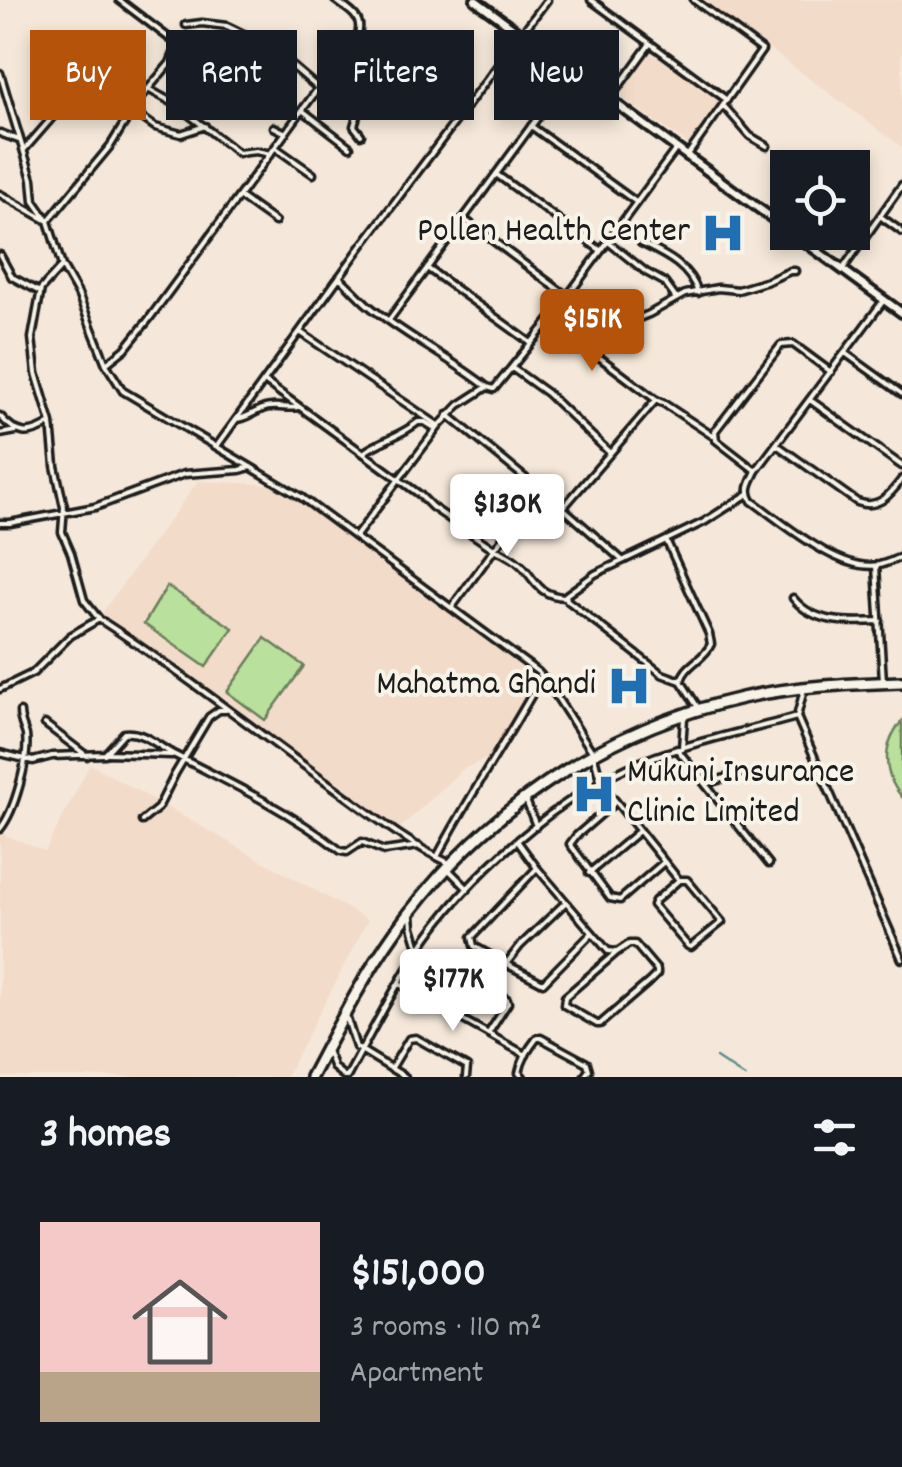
<!DOCTYPE html>
<meta charset="utf-8">
<style>
:root{--surface:#171b24;--page:#20242c;--text:#f1f3f6;--muted:#9ea1a6;--accent:#b45309}
body{margin:0;font-family:Dekko,sans-serif;background:var(--page);color:var(--text);height:100vh;display:flex;flex-direction:column;font-size:38px;white-space:nowrap}
*{box-sizing:border-box;margin:0}
p{font-size:32px;color:var(--muted)}
.icon{flex:none;width:55px;height:55px;fill:none;stroke:currentColor;stroke-width:2;stroke-linecap:round;stroke-linejoin:round}
.map{position:relative;height:1077px;overflow:hidden}
.sheet{display:flex;flex-direction:column;background:var(--surface);flex:1}
.sheet>*{flex:none}
.hud{position:absolute;left:30px;top:30px;width:842px;height:90px;display:flex;gap:20px}
.fabs{position:absolute;left:770px;top:150px;display:grid;gap:20px}
.fabs a{display:grid;place-items:center;width:100px;height:100px;border-radius:0px;background:var(--surface);box-shadow:0 5px 15px #0003;font-size:50px}
.price{position:absolute;translate:-50% -85px;padding:0 22px;border-radius:10px;background:#fff;color:#222;font-size:32px;line-height:65px;filter:drop-shadow(0 2px 5px #0008)}
.price::after{content:'';position:absolute;left:50%;top:60px;width:30px;height:22px;margin-left:-15px;background:inherit;clip-path:polygon(0 0,100% 0,50% 100%)}
.price.current{background:var(--accent);color:#fff}
ul{padding:0;list-style:none}
li{display:flex;align-items:center;gap:30px;height:250px;padding:0 40px}
li span{display:grid;place-items:center;flex:none;width:280px;height:200px;border-radius:0px;color:#555}
li>.icon{margin-inline-start:auto}
span .icon{width:120px;height:120px;fill:#fffc;stroke-width:1}
li b{font-size:42px}
h2{display:flex;justify-content:space-between;align-items:center;height:120px;padding:0 40px;font-size:42px}
.chip{padding:0 35px;border-radius:0px;background:var(--surface);box-shadow:0 5px 15px #0003;font-size:35px;line-height:90px}
.chip.current{background:var(--accent);color:#fff}
.map>svg:first-child{display:block}
</style>
<div class="map">
<svg width="902" height="1077" viewBox="0 0 902 1077">
<rect width="100%" height="100%" fill="#f5e8da"/>
<filter id="ink" filterUnits="userSpaceOnUse"><feTurbulence type="fractalNoise" baseFrequency=".01" numOctaves="2"/><feDisplacementMap in="SourceGraphic" scale="20" xChannelSelector="R" yChannelSelector="G"/><feConvolveMatrix kernelMatrix="1 2 1 2 8 2 1 2 1" color-interpolation-filters="sRGB"/></filter>
<g filter="url(#ink)">
<path fill="#f3dbc9" d="M703 0H902V147Z
M651 50 723 103 691 146 619 96Z
M198 481 259 484 276 487 416 585 532 671 536 687 489 758 463 769 399 829 101 614Z
M90 764 368 920 286 1077H0V833L45 851Z"/>
<path fill="#b9e09c" stroke="#6a7e5c" stroke-width="2.5" d="M167 586 233 628 206 667 144 624Z
M265 638 304 666 265 720 227 692Z
M902 721V797C882 773 882 744 902 721Z"/>
<g fill="none" stroke-linecap="round" stroke-linejoin="round">
<path stroke="#5d8e91" stroke-width="2.5" d="M716 1058 745 1077"/>
<g stroke="#1c1c1c" stroke-width="11">
<path id="street" d="M591 0 727 100
M186 25 202 23 227 26 256 40 269 43 284 54 291 65 318 88
M0 73 32 179 34 201 48 221 62 266 78 294 106 364 123 391 301 497 538 672 547 682 593 753 601 783 679 880 655 901 653 905 688 946 691 947 722 922 687 880H679
M324 80C331 94 348 102 357 116L354 126 361 135
M148 89 186 110 188 114 238 153 256 151 271 154
M609 100 649 45
M723 105 750 136 767 146
M302 110 350 147
M129 117 137 114 155 127 181 134 205 126
M531 126 636 202
M274 127 286 133
M0 133 19 140
M276 148 313 174
M24 150 71 96 54 82
M687 156 762 50 694 0
M496 174 600 250
M0 194 48 221 111 145 138 101 170 63 177 46 173 41 119 0
M240 197 275 222
M880 216 902 232
M464 219 567 296
M607 241 646 272 664 282 675 297
M641 243C665 255 690 266 698 293
M0 255 12 277 40 292
M62 266 41 289 32 338 36 373 51 423 55 466 64 507 62 532 71 553 84 600 99 619
M427 268 531 343
M842 270 902 185
M339 277C349 286 358 296 368 305 405 336 449 357 487 387L494 389 550 320 676 149
M884 300 756 471C751 482 745 489 752 501 782 522 840 573 879 565 887 563 895 559 902 557
M389 320 571 72
M550 320 656 400 663 403 713 436
M300 332 439 426 356 536
M578 343 649 314 685 294 718 288 738 290 768 281 790 271H795
M845 353 902 394
M106 364 125 349 149 319 358 34C364 17 348 10 335 0
M512 368 547 393 610 453
M264 381 419 494 432 507 494 549C505 553 520 562 527 572 538 587 544 596 565 597
M810 400 902 466
M448 415 535 486 532 498
M0 416C17 435 28 438 51 423
M237 419C250 418 259 407 271 407 281 406 288 409 298 407
M0 434 16 431
M777 445 857 502C878 510 890 495 902 479
M217 446 358 251 547 0
M363 453C381 440 401 436 418 422H425L433 427 439 426 459 405 487 387
M756 471 716 440 715 431 781 345 793 344 831 372
M0 523H10L95 507 184 474 240 470 251 467
M667 542 709 634 711 644C704 660 685 664 681 681
M622 560 563 508 656 400
M876 566 883 681
M793 598C813 624 850 623 880 621
M452 607 532 498 543 493 563 508
M0 689 33 673 70 636 99 619C178 670 252 728 328 783 367 811 406 843 449 863
M699 709 681 681 662 674 567 600 566 595 595 574 704 522 748 494
M797 717 902 959
M45 724 87 756
M682 748 684 718
M677 749 769 864
M0 753 33 761 52 756 105 754 124 733C144 731 156 745 173 754 231 783 289 811 341 851L347 852 362 842 384 851 419 846
M107 753 172 755
M705 784 745 772
M527 803 536 826
M613 804 576 836 570 844 610 898 620 900 664 862
M142 821 158 808 175 774 209 717 219 710H226
M0 829C15 811 29 759 26 735 24 727 20 722 20 712
M518 842 537 868 608 951 617 952 629 944H635L657 970V974L650 981 600 1024H597L564 1005 565 997 617 952
M437 857C466 802 500 750 531 696
M537 868 472 937 474 946 506 964 520 946 566 902
M450 871 468 889
M589 873 639 831
M411 916 412 927 419 950
M506 964 543 983 591 934
M399 984 526 1055
M429 1001 447 971H455L507 999 508 1003 488 1034
M347 1019 356 1047 405 1077
M328 1053 334 1068 345 1077
M391 1069 409 1039 416 1038 467 1067 466 1077
M347 1077C370 1035 392 991 418 951 466 877 561 793 643 761 692 742 746 731 797 717L804 689
M523 1077 519 1073C521 1061 529 1048 537 1038H541L587 1063 589 1070 584 1077"/>
</g>
<g stroke="#1c1c1c" stroke-width="14">
<path id="secondary" d="M475 0 788 230
M791 232 902 313"/>
</g>
<g stroke="#1c1c1c" stroke-width="16">
<path id="highway" d="M311 1077C337 1028 363 977 395 932 480 813 600 730 742 698 794 686 849 684 902 682"/>
</g>
<use href="#street" stroke="#f7f3e8" stroke-width="4"/>
<use href="#secondary" stroke="#f7f3e8" stroke-width="6"/>
<use href="#highway" stroke="#f7f3e8" stroke-width="9"/>
</g>
</g>
<defs>
<g id="hospital-bare" transform="scale(3.45)"><path d="M-5-5h3v3.5h4V-5h3V5h-3V1.5h-4V5h-3Z" fill="#1f6fb2" stroke="#f7f3e8" stroke-width="2.5" paint-order="stroke"/></g>
</defs>
<g fill-rule="evenodd">
<use href="#hospital-bare" x="723" y="233"/>
<use href="#hospital-bare" x="629" y="686"/>
<use href="#hospital-bare" x="594" y="794"/>
</g>
<g text-anchor="middle" dominant-baseline="central" stroke-width="8" stroke-linejoin="round" paint-order="stroke">
<g font-size="35" fill="#1c1c1c" stroke="#f7f3e8" text-anchor="end">
<text x="690" y="233">Pollen Health Center</text>
<text x="596" y="686">Mahatma Ghandi</text>
<text x="627" y="774" text-anchor="start">Mukuni Insurance<tspan x="627" dy="40">Clinic Limited</tspan></text>
</g>
</g>
</svg>
<div class="fabs">
<a><svg class="icon" aria-label="locate" viewBox="0 0 24 24"><circle cx="12" cy="12" r="6"/><path d="M12 2v4M12 18v4M2 12h4M18 12h4"/></svg></a>
</div>
<b class="price current" style="left:592px;top:374px">$151K</b>
<b class="price" style="left:507px;top:559px">$130K</b>
<b class="price" style="left:453px;top:1034px">$177K</b>
<div class="hud">
<a class="chip current">Buy</a>
<a class="chip">Rent</a>
<a class="chip">Filters</a>
<a class="chip">New</a>
</div>
</div>
<section class="sheet">
<h2>3 homes<svg class="icon" aria-label="filters" viewBox="0 0 24 24"><path d="M4 7h16M4 17h16"/><circle cx="9" cy="7" r="2"/><circle cx="15" cy="17" r="2"/></svg></h2>
<ul>
<li><span style="background:linear-gradient(#f6c9c9 75%,#b9a48a 0)"><svg class="icon" aria-label="home" viewBox="0 0 24 24"><path d="M3 11l9-7 9 7M6 9v11h12V9"/></svg></span><div><b>$151,000</b><p>3 rooms · 110 m²</p><p>Apartment</p></div></li>
</ul>
</section>
